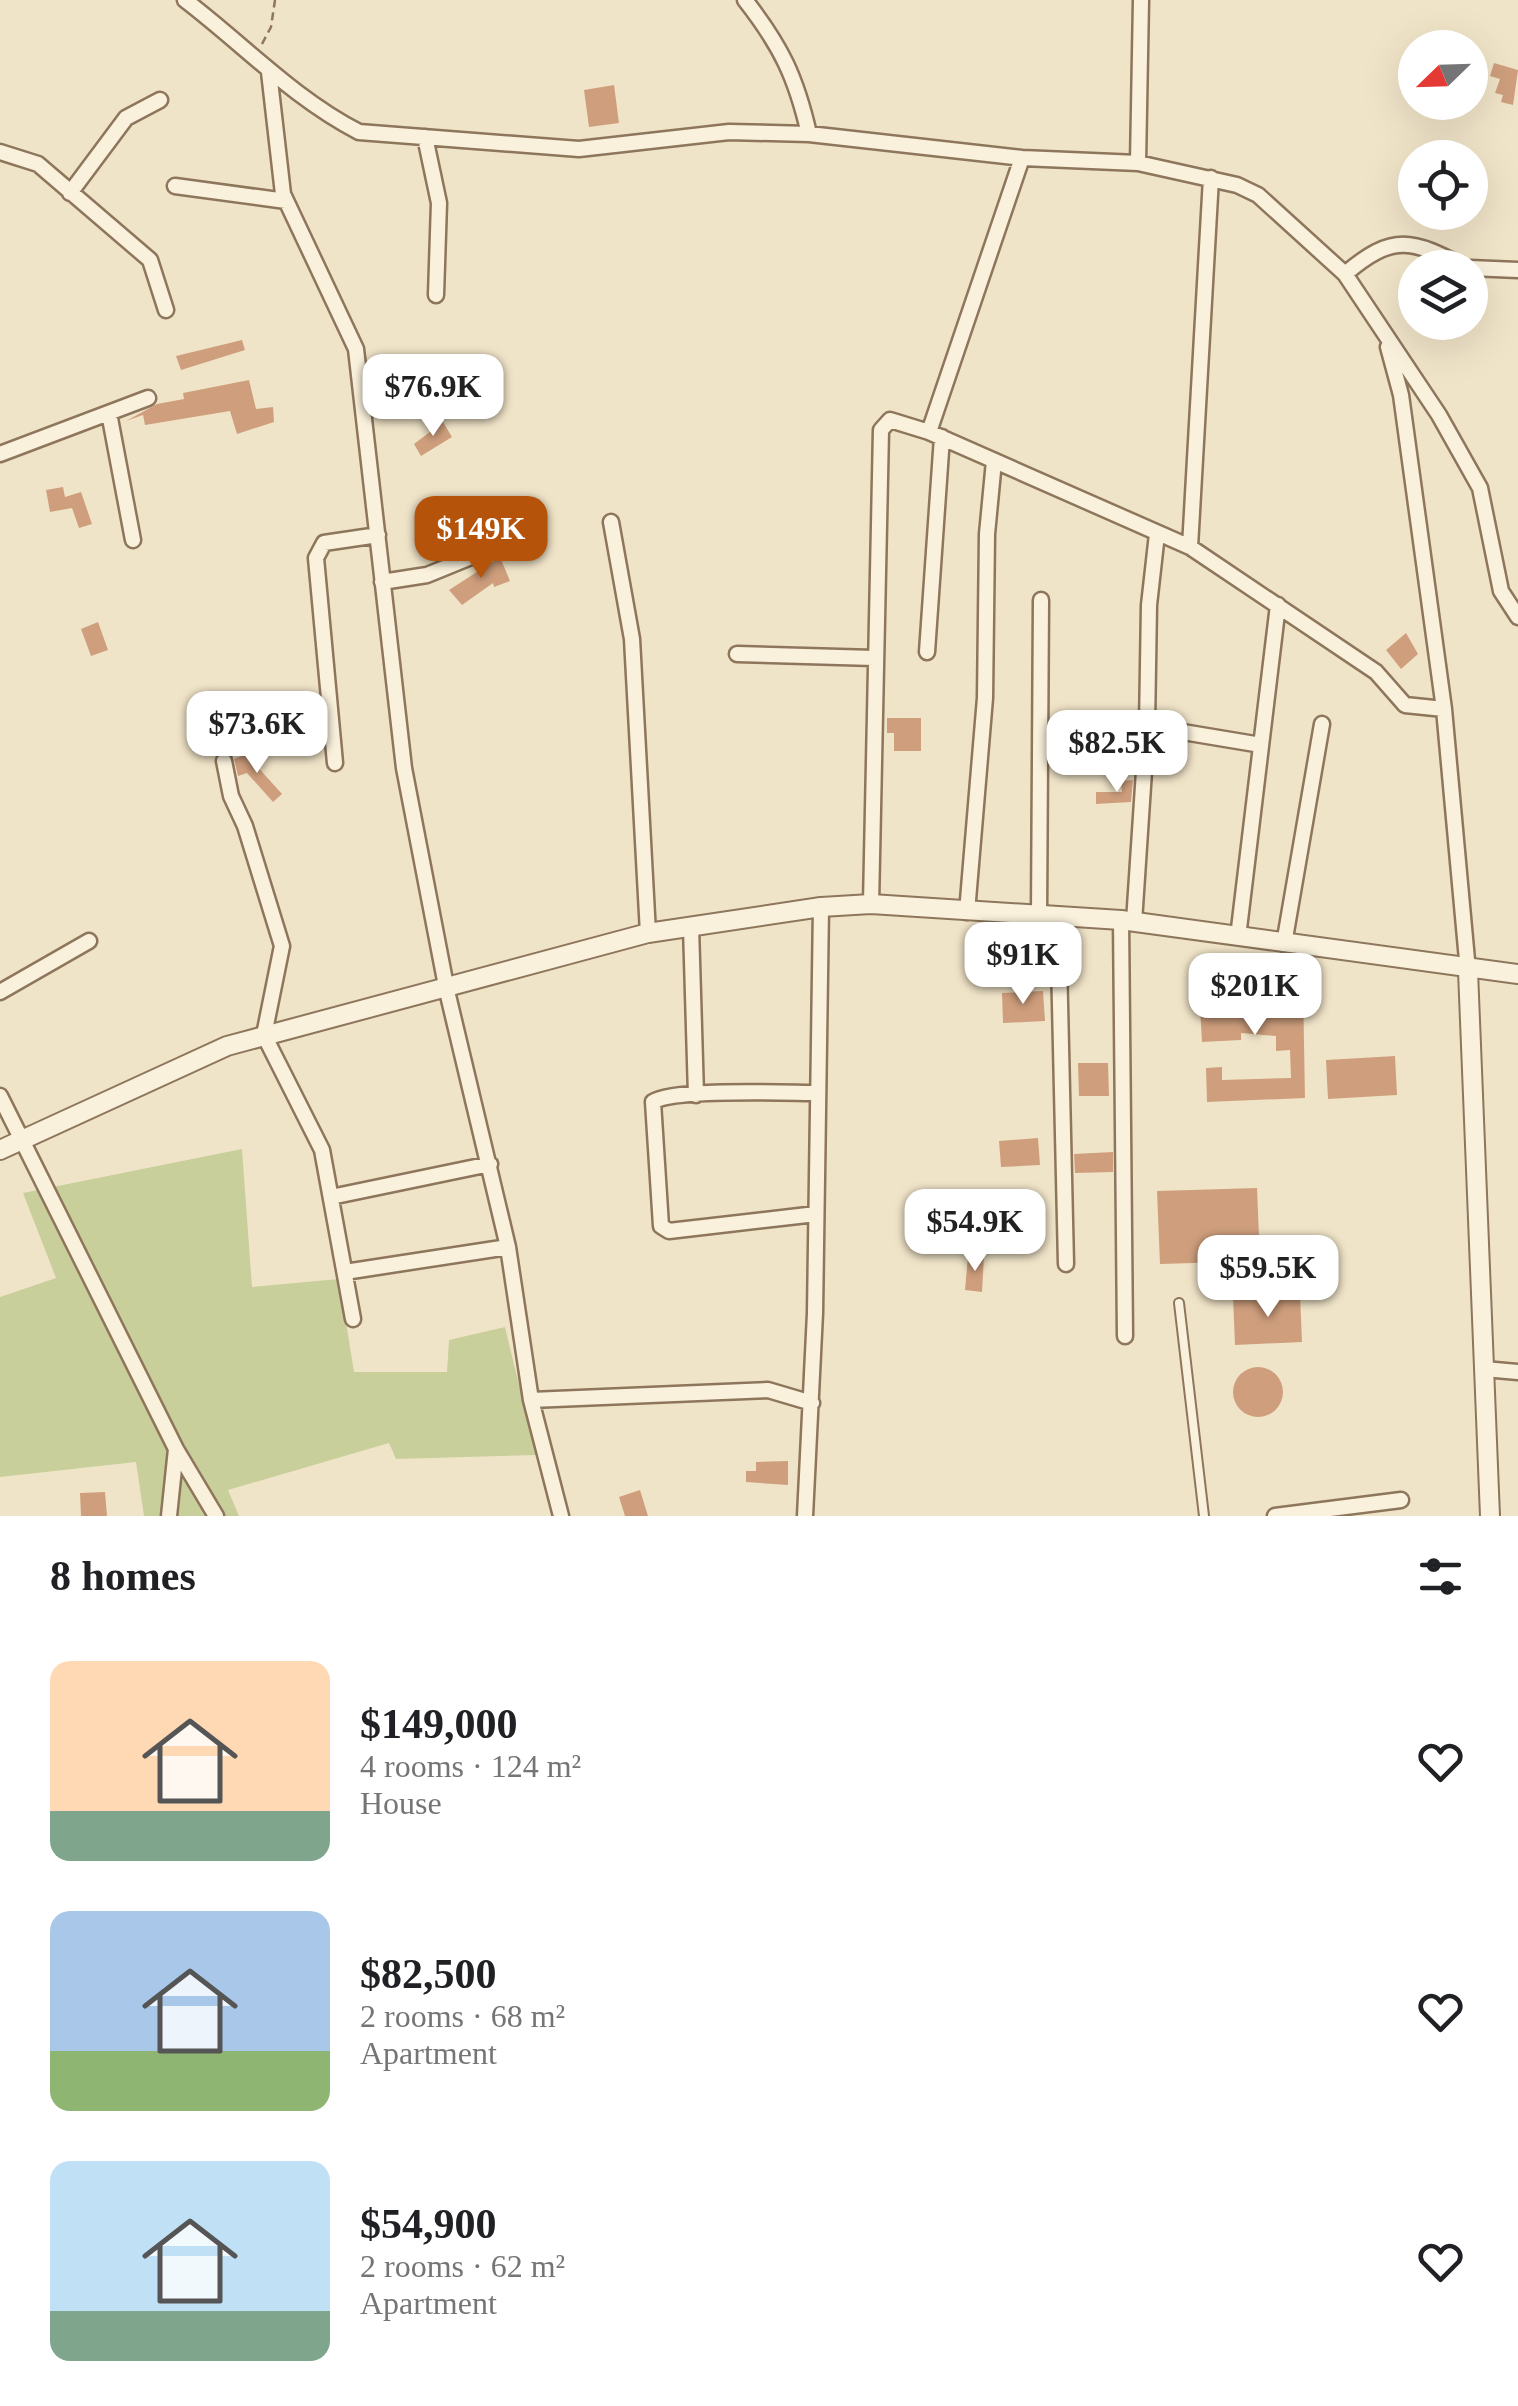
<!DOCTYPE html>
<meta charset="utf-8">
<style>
:root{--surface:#fff;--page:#f6f6f6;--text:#202124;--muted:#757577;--accent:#b45309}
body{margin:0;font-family:"Times New Roman",serif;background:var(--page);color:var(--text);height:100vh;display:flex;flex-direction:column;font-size:38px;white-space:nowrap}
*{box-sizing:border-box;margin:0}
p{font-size:32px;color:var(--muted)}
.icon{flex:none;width:55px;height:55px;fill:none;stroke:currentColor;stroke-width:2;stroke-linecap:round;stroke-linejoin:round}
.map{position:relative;height:1516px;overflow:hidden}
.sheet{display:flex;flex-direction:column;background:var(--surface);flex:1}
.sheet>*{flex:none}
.needle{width:65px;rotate:247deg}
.tools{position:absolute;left:1398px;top:30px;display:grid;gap:20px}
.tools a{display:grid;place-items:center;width:90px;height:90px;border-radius:50%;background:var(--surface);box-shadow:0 10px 40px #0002;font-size:50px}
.price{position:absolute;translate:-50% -85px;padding:0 22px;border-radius:20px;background:#fff;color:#222;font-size:32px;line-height:65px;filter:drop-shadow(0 2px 5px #0008)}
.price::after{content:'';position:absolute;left:50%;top:60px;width:30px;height:22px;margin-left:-15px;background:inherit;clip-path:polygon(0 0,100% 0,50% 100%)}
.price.selected{background:var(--accent);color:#fff}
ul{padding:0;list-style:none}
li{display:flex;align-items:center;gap:30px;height:250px;padding:0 50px}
li span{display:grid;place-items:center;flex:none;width:280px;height:200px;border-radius:20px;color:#555}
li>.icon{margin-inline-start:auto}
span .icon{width:120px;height:120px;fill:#fffc;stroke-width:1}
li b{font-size:42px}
h2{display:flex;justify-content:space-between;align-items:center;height:120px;padding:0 50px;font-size:42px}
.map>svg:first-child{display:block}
</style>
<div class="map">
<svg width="1518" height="1516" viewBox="0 0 1518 1516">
<rect width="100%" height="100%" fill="#f0e4c8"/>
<path fill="#c9cf9b" d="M242 1149 252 1287 339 1279 354 1372H447L449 1340 505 1327 536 1455 396 1459 389 1443 228 1490 239 1516H144L136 1462 0 1477V1297L56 1278 23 1193Z"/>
<path fill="#cf9f7d" d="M1494 63 1518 70 1513 105 1501 102 1503 95 1495 93 1500 79 1490 76Z
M614 85 619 123 589 127 584 90Z
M242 340 245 350 181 370 176 356Z
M249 380 256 409 273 407 274 422 237 434 230 411 145 425 143 415 126 421 157 404 184 399 183 393Z
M443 422 452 437 421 456 414 444Z
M63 487 65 497 81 492 92 524 79 528 72 508 50 512 46 490Z
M500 557 510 581 494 587 493 583 462 605 449 590Z
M98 622 108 650 91 656 81 629Z
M1406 633 1418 654 1401 669 1386 650Z
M887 718H921V751H894V733H887Z
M246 754 282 794 273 802 247 773 238 776 234 759Z
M1133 780 1131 802 1096 804V792H1122L1121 781Z
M1303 986 1305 1098 1207 1102 1206 1068 1222 1067V1080L1291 1078 1290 1050 1276 1051V1036L1241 1033V1040L1202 1042 1199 990Z
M1043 991 1045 1021 1003 1023 1002 993Z
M1395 1056 1397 1095 1328 1099 1326 1060Z
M1078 1063H1108L1109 1096H1079Z
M1038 1138 1040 1165 1001 1167 999 1141Z
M1113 1152V1172L1075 1173 1074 1154Z
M1257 1188 1260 1261 1160 1264 1157 1191Z
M968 1256H984L982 1292 965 1290Z
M1300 1294 1302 1342 1235 1345 1233 1297Z
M1233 1392a25 25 0 1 1 50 0a25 25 0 1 1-50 0Z
M788 1461V1485L746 1482V1471H756V1462Z
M640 1490 648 1516H625L619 1497Z
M105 1492 107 1516H81L80 1493Z"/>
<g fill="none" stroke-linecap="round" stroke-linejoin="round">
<g stroke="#8d765c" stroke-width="12">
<path id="service" d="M1179 1303 1204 1516"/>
</g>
<g stroke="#8d765c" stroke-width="19">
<path id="minor" d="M185 0C244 45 293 98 359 132L579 149 729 132 809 134 1022 158 1138 163 1237 185 1258 195 1345 274 1439 415 1480 488 1501 591 1518 617
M745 0C781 46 796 77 809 134
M269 72 283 194 356 349 404 768 447 991 508 1247 531 1400 561 1516
M425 137 439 203 436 295
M0 152 38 164 150 260 166 310
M1138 163 1141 0
M175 186 286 201
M70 193 126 118 160 100
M1470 268 1518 270
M1345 274C1393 233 1412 239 1466 268
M1388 347 1401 395 1444 709 1468 971
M109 413 133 540
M929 432 1022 158
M0 454 148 398
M611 522 632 639 648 933
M1190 547 1211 178
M382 582 427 575 498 546
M927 652 942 437
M737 654 874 658
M1147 726 1261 745
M224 761 231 796 245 826 282 946 264 1035 322 1150 353 1319
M335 763 316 558 324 543 378 535
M871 904 881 430 890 420 929 432 1190 547 1376 672 1405 705 1444 709
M967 912 985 698 987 534 994 461
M1039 916 1041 600
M1058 917 1066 1264
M1121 920 1125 1336
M1134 922 1147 726 1149 605 1157 534
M691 927 696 1095
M1238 937 1278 605
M1284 944 1322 724
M0 992 89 941
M0 1096 176 1449 169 1516
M331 1197 490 1164
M816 1214 669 1231 661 1226 653 1102C672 1088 788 1093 818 1093
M345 1272 508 1247
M1484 1369 1518 1372
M531 1400 768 1390 812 1403
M176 1449 216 1516
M805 1516 815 1313 821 907
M1275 1516 1401 1500"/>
</g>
<g stroke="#8d765c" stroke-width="22">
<path id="tertiary" d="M1468 971 1490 1516
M0 1150 227 1046 648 933 821 907 871 904 1121 920 1518 974"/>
</g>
<path stroke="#8d765c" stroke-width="2.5" stroke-dasharray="8 5" stroke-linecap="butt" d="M262 44 271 27 275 0"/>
<use href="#service" stroke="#faf1dc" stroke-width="8"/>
<use href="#minor" stroke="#faf1dc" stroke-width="14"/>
<use href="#tertiary" stroke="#faf1dc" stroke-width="18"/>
</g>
</svg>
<div class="tools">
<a><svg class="needle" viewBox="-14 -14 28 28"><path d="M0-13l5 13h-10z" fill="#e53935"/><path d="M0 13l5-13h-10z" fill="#757577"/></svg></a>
<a><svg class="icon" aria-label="locate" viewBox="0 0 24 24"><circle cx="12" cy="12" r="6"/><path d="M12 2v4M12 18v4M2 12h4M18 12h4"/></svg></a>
<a><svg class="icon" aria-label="layers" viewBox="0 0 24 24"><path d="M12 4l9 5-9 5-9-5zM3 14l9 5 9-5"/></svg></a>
</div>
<b class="price" style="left:433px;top:439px">$76.9K</b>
<b class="price selected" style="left:481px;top:581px">$149K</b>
<b class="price" style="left:257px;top:776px">$73.6K</b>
<b class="price" style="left:1117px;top:795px">$82.5K</b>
<b class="price" style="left:1023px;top:1007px">$91K</b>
<b class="price" style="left:1255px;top:1038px">$201K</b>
<b class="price" style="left:975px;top:1274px">$54.9K</b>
<b class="price" style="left:1268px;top:1320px">$59.5K</b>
</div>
<section class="sheet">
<h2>8 homes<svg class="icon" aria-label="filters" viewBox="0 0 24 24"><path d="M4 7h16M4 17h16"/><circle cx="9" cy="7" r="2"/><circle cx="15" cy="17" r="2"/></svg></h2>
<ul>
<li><span style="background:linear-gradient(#ffd9b3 75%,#7fa58c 0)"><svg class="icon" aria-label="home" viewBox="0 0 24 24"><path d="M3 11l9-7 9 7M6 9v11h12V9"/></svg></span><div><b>$149,000</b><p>4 rooms · 124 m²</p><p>House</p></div><svg class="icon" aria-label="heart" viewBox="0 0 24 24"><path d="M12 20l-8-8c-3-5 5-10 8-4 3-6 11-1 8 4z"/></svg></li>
<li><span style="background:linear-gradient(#a9c7e8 70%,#8fb573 0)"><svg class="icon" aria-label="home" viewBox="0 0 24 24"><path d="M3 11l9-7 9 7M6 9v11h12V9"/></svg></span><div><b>$82,500</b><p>2 rooms · 68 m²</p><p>Apartment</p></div><svg class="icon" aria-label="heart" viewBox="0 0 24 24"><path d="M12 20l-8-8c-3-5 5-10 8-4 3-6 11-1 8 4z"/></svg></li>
<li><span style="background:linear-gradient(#bfe0f5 75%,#7fa58c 0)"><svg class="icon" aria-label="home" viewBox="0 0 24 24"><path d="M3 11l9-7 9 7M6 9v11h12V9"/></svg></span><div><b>$54,900</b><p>2 rooms · 62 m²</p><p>Apartment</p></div><svg class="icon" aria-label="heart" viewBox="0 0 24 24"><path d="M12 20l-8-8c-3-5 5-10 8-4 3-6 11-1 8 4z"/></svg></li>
</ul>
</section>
